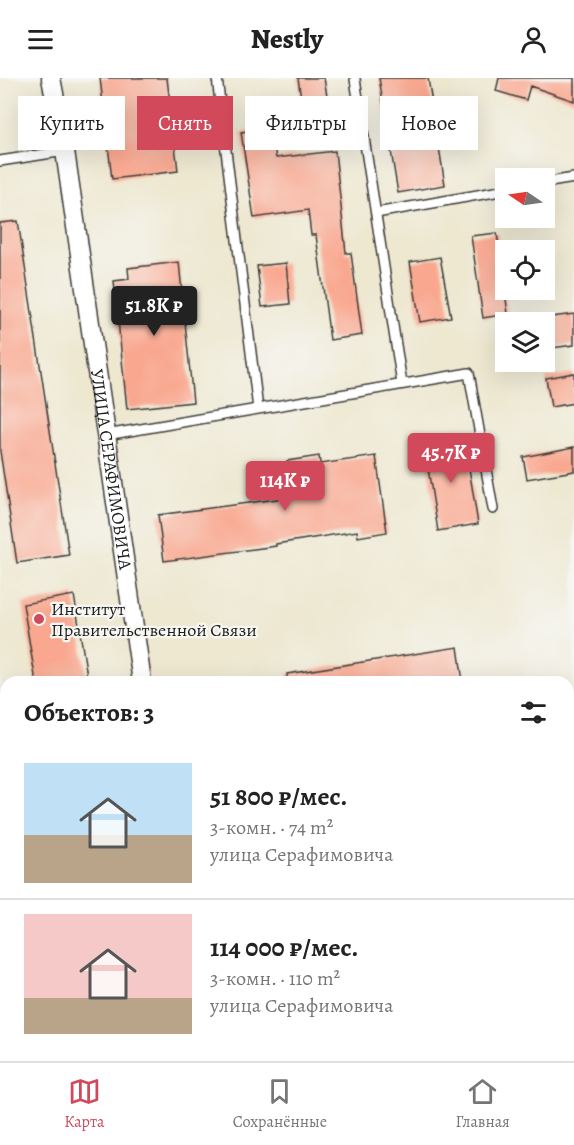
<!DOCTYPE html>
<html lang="ru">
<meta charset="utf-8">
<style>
:root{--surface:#fff;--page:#f2f2f2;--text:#222;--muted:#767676;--line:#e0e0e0;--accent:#d1495b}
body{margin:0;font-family:Alegreya,serif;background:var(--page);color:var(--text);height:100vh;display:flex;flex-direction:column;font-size:22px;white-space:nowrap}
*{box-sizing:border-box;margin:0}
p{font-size:20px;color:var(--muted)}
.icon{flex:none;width:33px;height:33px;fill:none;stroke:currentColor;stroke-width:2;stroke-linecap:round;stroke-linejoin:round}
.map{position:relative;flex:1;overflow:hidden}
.drawer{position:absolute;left:0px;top:598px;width:574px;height:386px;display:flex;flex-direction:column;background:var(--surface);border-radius:18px 18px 0 0;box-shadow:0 6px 24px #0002}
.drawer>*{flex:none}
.hud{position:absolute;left:18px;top:18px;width:538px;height:54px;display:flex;gap:12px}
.needle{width:39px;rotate:283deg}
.tools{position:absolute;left:495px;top:90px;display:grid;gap:12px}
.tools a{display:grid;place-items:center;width:60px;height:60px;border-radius:0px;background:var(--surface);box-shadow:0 6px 24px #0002;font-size:30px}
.price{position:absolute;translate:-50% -51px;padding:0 14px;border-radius:6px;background:var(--accent);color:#fff;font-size:20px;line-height:39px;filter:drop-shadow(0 2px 3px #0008)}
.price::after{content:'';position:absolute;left:50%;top:36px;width:18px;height:14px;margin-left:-9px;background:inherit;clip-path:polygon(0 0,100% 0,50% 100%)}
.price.active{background:#222;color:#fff}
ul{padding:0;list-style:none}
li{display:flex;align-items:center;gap:18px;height:150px;padding:0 24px}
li+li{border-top:2px solid var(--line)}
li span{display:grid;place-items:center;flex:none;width:168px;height:120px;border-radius:0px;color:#555}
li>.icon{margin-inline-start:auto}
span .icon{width:72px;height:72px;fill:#fffc;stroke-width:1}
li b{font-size:26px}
h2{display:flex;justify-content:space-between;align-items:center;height:72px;padding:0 24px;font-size:26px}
.tag{padding:0 21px;border-radius:0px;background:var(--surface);box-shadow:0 6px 24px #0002;font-size:21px;line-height:54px}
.tag.active{background:var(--accent);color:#fff}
header{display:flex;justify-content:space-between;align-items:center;height:78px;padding:0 24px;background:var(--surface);font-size:27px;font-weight:800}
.menu{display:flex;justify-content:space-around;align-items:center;height:84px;border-top:2px solid var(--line);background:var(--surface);font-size:16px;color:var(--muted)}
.menu a{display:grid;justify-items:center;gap:3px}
.menu .active{color:var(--accent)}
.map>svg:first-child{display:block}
</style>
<header><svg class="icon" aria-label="menu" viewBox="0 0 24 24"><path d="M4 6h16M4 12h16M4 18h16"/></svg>Nestly<svg class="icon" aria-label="person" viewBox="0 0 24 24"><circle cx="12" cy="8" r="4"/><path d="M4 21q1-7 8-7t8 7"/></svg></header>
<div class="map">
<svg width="574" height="983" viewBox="0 0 574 983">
<rect width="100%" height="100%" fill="#f6f6f2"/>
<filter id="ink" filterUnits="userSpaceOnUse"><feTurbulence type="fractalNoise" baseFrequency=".0167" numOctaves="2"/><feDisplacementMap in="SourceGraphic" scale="12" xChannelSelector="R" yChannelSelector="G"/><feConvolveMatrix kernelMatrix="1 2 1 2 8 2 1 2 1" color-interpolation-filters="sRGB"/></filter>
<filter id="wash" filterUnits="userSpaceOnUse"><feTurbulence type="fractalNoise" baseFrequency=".008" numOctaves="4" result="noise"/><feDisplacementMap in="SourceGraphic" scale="24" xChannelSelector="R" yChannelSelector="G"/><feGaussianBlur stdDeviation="1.35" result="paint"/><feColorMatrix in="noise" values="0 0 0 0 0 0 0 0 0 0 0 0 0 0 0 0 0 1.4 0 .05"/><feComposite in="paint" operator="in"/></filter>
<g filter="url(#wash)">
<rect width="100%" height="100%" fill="#eee8d1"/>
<g id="blocks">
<path fill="#f9a78f" d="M100 0H167L178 93 112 101Z
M298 0H324L330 36 304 40Z
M379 0H428L445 107 398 115Z
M499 0H574V23L530 8 526 22 496 13Z
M271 50 276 80 335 73 346 175H351L362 257 330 262 316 157H311L308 132 254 140 241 54Z
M18 143 69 477 17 485 0 373V145Z
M497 155 508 236 483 240 471 158Z
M440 179 451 239 420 244 410 184Z
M179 184 193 324 127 331 114 203 129 201 128 190Z
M286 185 290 226 262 229 257 188Z
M574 236V267L544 271V240Z
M574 295V325L551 329 546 300Z
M464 359 478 446 438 453 424 365Z
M574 369V393L527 401 523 379Z
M319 378 320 386 376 378 387 454 358 459 357 453 276 466V468L164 483 158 437 292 419 287 383Z
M74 517 88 604H36L23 526Z
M458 569 463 604H287V596Z"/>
</g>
</g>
<g filter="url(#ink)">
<use href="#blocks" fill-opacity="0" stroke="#3c3b37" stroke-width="1.5"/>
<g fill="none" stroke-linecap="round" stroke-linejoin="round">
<g stroke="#3c3b37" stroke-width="12">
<path id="lane" d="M217 0 258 331
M355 1 402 306
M0 83 65 73
M544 105 574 100
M376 135 506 112
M106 357 469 295 493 431"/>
</g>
<g stroke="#3c3b37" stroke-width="21">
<g id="street">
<path id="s1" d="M51 0 65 73 142 604"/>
<path d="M196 978 197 983"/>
</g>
</g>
<use href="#lane" stroke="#fff" stroke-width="9"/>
<use href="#street" stroke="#fff" stroke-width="18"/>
</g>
</g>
<circle fill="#d1495b" stroke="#f6f6f2" stroke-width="2" cx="39" cy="541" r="6"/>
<g text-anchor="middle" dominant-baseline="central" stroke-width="4.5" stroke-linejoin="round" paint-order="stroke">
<g font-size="18" fill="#1c1c1c" stroke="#f6f6f2">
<text stroke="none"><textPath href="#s1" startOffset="396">УЛИЦА СЕРАФИМОВИЧА</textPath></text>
</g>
<g font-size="18" fill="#1c1c1c" stroke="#f6f6f2" text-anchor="start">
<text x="51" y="531">Институт<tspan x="51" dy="21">Правительственной Связи</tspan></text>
</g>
</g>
</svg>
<div class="tools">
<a><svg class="needle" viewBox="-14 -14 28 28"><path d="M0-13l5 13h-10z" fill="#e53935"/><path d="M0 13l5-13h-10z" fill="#767676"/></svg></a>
<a><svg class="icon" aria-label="locate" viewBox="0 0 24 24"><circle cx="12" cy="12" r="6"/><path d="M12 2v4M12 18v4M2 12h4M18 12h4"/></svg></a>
<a><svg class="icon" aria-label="layers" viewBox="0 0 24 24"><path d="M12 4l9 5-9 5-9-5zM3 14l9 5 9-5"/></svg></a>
</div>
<b class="price active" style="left:154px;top:259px">51.8K ₽</b>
<b class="price" style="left:451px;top:406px">45.7K ₽</b>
<b class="price" style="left:285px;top:434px">114K ₽</b>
<div class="hud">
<a class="tag">Купить</a>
<a class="tag active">Снять</a>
<a class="tag">Фильтры</a>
<a class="tag">Новое</a>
</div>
<section class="drawer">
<h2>Объектов: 3<svg class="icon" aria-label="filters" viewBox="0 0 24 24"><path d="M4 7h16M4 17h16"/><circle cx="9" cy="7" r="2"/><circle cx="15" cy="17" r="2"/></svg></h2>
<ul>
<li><span style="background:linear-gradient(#bfe0f5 60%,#b9a48a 0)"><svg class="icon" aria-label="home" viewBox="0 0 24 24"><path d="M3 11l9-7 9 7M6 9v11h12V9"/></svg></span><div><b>51 800 ₽/мес.</b><p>3-комн. · 74 m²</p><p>улица Серафимовича</p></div></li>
<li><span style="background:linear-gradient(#f6c9c9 70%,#b9a48a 0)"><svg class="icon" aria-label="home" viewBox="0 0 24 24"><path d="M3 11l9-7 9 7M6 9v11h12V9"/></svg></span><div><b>114 000 ₽/мес.</b><p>3-комн. · 110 m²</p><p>улица Серафимовича</p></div></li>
</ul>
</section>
</div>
<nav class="menu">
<a class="active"><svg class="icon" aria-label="map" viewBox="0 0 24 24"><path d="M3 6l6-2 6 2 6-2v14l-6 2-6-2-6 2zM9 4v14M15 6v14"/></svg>Карта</a>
<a><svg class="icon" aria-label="saved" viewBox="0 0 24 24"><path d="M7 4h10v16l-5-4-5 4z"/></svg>Сохранённые</a>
<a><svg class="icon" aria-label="home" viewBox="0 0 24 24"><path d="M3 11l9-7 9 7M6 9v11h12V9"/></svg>Главная</a>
</nav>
